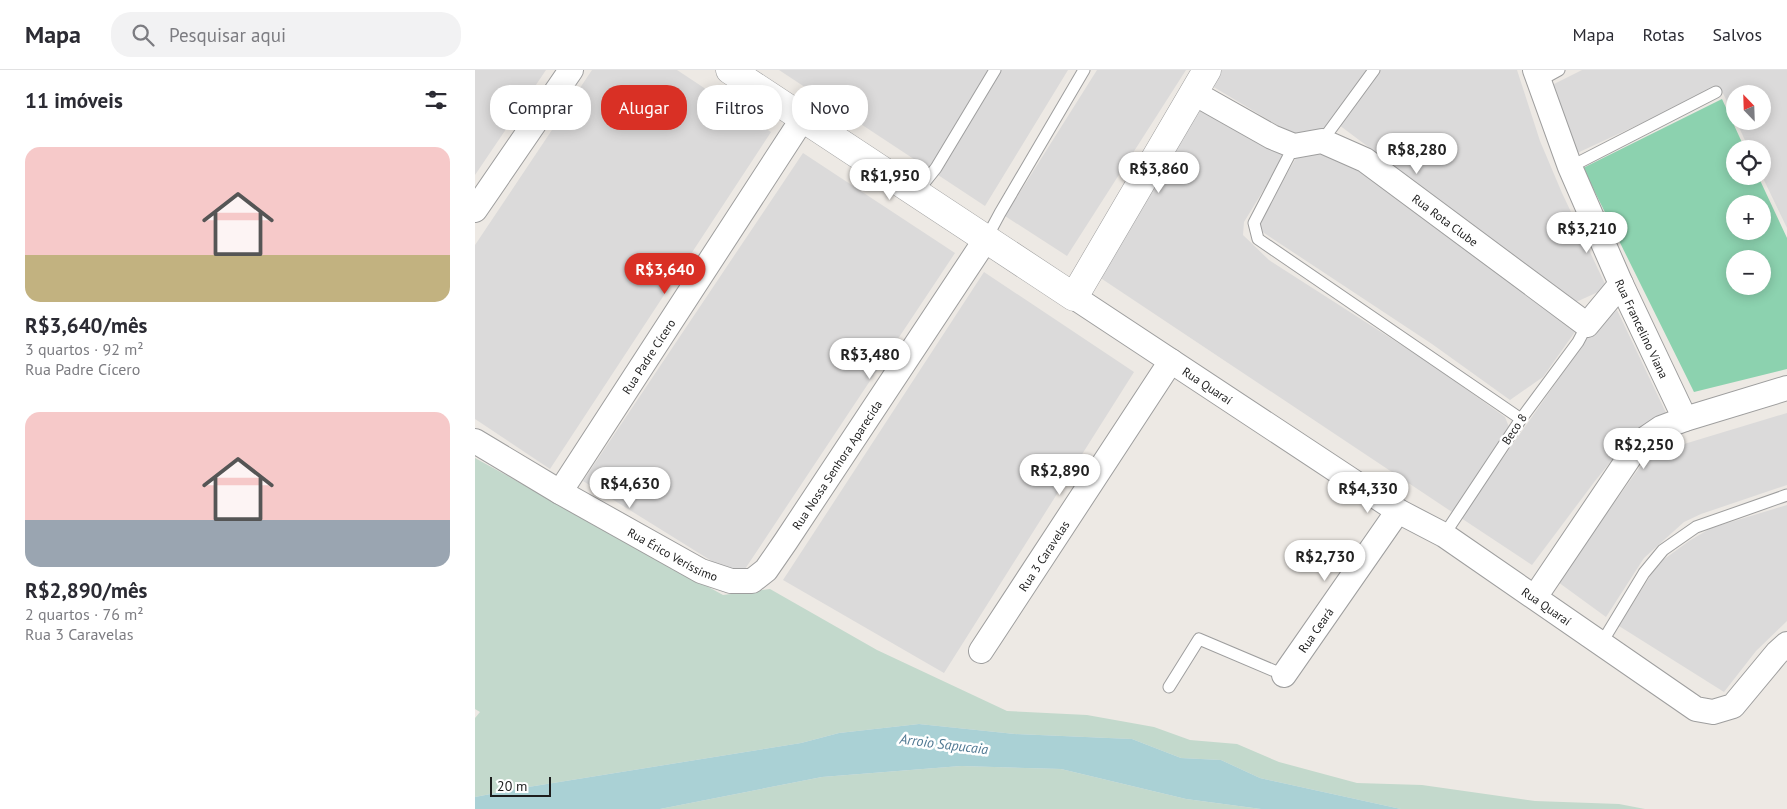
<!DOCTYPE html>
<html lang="pt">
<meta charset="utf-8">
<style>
:root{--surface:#fff;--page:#f2f2f3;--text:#2b2b33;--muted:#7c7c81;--line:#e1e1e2;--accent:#d93025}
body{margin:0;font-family:"PT Sans",sans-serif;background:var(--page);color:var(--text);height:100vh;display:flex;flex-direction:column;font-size:19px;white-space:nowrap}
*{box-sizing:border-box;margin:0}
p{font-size:16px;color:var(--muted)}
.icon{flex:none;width:28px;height:28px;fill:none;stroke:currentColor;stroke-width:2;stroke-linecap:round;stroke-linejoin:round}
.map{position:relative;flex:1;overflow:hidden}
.side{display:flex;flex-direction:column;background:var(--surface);width:475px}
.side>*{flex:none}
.guide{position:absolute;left:15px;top:15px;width:475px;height:45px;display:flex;gap:10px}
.needle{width:32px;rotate:337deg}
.buttons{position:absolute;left:1251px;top:15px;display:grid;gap:10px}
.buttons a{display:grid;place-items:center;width:45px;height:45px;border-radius:50%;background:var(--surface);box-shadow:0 2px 12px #0003;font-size:25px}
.scale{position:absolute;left:15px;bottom:12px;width:61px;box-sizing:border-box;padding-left:5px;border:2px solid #1d1d1d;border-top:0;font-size:14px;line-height:18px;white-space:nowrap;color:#1d1d1d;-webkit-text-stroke:4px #fff;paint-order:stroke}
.price{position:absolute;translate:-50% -42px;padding:0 11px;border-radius:18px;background:#fff;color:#222;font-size:16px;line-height:32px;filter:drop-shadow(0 1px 2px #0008)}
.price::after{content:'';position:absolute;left:50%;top:30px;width:15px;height:11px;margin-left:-8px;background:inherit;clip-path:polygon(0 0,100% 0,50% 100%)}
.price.selected{background:var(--accent);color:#fff}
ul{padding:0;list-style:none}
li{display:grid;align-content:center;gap:10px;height:265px;padding:0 25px}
li span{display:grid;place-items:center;height:155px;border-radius:15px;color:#555}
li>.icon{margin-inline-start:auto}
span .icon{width:90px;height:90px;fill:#fffc;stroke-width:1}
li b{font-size:21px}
h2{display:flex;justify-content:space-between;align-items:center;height:60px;padding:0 25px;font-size:21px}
.chip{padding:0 18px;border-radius:20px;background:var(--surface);box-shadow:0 2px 12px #0003;font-size:18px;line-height:45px}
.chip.selected{background:var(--accent);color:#fff}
header{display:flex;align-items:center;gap:30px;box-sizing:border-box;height:70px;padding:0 25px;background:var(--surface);border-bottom:1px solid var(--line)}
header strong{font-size:24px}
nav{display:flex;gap:28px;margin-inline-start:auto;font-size:18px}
.search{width:350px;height:45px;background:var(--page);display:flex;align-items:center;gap:12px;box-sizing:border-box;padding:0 18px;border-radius:20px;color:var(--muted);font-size:19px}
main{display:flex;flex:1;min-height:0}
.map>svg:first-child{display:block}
</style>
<header>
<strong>Mapa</strong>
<div class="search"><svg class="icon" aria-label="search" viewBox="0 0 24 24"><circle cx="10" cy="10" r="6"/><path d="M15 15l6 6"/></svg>Pesquisar aqui</div>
<nav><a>Mapa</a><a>Rotas</a><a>Salvos</a></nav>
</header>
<main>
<section class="side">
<h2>11 imóveis<svg class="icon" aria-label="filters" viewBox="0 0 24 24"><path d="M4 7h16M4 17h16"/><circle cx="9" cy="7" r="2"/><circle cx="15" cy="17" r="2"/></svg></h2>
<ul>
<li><span style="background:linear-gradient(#f6c9c9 70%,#c2b280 0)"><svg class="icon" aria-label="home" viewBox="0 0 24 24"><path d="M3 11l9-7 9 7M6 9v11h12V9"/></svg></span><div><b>R$3,640/mês</b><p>3 quartos · 92 m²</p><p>Rua Padre Cícero</p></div></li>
<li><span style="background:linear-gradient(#f6c9c9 70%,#9aa5b1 0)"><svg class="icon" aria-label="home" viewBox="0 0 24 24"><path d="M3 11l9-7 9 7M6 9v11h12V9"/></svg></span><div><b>R$2,890/mês</b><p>2 quartos · 76 m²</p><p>Rua 3 Caravelas</p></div></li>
</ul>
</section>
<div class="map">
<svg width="1312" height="739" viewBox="0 0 1312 739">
<rect width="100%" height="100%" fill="#ede9e4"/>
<path fill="#dbdada" d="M0 0H71L0 105Z
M117 0H202L296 62 75 399 0 349V175Z
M304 0H593L510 136Z
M622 0H711L592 186 530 146Z
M747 0H893L852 57 845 63 817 64 737 16Z
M904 0H1042L1065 71 1087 123 1132 218 1101 232 864 55Z
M1107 0H1312V158L1287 106 1288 79H1274L1261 51H1288V24H1260V48L1245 17 1100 84 1077 15Z
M725 35 810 85 769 152 768 165 794 190 956 294 1030 347 1034 357 977 442 624 207Z
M845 79 877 93 1102 259 1068 307 1035 330 957 274 786 161V149L821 88Z
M328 83 480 183 264 508 108 411Z
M509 202 659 302 469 603 308 510Z
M1142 240 1193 347 1158 364 1120 411 1057 495 986 448 1115 264Z
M1312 343V415L1226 444 1209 452 1169 488 1131 547 1083 512 1164 398 1176 387 1186 381Z
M1312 435V551L1281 581 1249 622 1144 556 1177 503 1188 490 1214 471 1236 458Z"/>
<path fill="#c3d9cc" d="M0 388 248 525 295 519 402 580 532 641 612 645 679 657 715 670 762 674 804 692 882 713 947 715 1060 731 1144 734 1170 739H926L785 708 746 690 706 688 657 669 540 664 444 654 364 663 326 673 47 718 0 727V648L5 642 0 639Z
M486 696 586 699 711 729 786 739H185L347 707Z"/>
<path fill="#8cd2af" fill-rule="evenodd" d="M1247 29 1270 79H1260V106H1283L1312 168V299L1219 322 1108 98ZM1260 134H1288V161H1260ZM1260 189H1288V216H1260Z"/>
<path fill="#aad1d5" d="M444 654 540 664 657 669 706 688 746 690 785 708 926 739H786L711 729 586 699 486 696 347 707 185 739H0V727L47 718 326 673 364 663Z"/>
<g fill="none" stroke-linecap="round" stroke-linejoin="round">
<g stroke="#9e9e9e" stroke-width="13">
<path id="service" d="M1064 11 1084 0
M847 71 899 0
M819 76 779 153 783 169 1046 349
M1095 97 1241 22
M441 123 461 98 520 0
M511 169 525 143 609 0
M969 465 1046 349 1103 272 1112 255
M1126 574 1169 503 1188 480 1221 457 1312 425
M694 617 724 569 809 605 810 601"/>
</g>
<g stroke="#9e9e9e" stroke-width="26">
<g id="minor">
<path id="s1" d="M1060 0 1095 97 1146 214 1210 349"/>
<path id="s2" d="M719 23 797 67 819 76 847 71 890 90 1112 255 1146 214"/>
<path d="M0 140 96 0"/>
<path id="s3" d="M599 227 923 441 969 465 1221 639 1238 642 1258 636 1302 583 1312 574"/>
<path id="s4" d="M0 371 85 422 226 501 256 511H277L291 500 311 471 511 169"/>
<path id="s5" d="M85 422 328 48"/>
<path d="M1060 527 1164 373 1186 358 1210 349 1312 318"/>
<path id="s6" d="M506 581 696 291"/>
<path id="s7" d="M809 605 923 441"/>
</g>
</g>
<g stroke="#9e9e9e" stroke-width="29">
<path id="tertiary" d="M255 0 599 227 732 0"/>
</g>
<use href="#service" stroke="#fff" stroke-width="11"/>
<use href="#minor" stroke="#fff" stroke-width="24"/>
<use href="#tertiary" stroke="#fff" stroke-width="28"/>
</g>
<g text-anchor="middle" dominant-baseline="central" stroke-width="5" stroke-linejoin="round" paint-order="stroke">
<g font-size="12" fill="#1d1d1d" stroke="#fff">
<text stroke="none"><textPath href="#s2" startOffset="289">Rua Rota Clube</textPath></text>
<text stroke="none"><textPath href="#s1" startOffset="280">Rua Francelino Viana</textPath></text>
<text stroke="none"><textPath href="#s5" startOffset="162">Rua Padre Cícero</textPath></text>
<text stroke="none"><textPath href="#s3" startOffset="160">Rua Quaraí</textPath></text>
<text transform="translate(1039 359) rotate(-56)">Beco 8</text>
<text stroke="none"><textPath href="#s4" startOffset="458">Rua Nossa Senhora Aparecida</textPath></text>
<text stroke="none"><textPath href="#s4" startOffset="228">Rua Érico Veríssimo</textPath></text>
<text stroke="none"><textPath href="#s6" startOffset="114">Rua 3 Caravelas</textPath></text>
<text stroke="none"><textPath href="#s3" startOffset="565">Rua Quaraí</textPath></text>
<text stroke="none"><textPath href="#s7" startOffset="55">Rua Ceará</textPath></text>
</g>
<g font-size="14" font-style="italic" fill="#4f7892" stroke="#fff">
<text transform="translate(469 674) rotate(7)">Arroio Sapucaia</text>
</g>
</g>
</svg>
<div class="buttons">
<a><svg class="needle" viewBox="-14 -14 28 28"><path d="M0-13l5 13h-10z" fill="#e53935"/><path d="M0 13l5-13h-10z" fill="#7c7c81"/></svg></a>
<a><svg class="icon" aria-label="locate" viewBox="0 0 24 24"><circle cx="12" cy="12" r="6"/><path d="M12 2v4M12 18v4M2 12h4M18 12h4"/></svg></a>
<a>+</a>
<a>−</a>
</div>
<div class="scale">20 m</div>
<b class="price" style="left:942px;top:105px">R$8,280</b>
<b class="price" style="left:684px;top:124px">R$3,860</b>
<b class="price" style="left:415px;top:131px">R$1,950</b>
<b class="price" style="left:1112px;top:184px">R$3,210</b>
<b class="price selected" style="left:190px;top:225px">R$3,640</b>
<b class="price" style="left:395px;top:310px">R$3,480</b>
<b class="price" style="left:1169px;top:400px">R$2,250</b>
<b class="price" style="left:585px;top:426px">R$2,890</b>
<b class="price" style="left:155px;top:439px">R$4,630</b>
<b class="price" style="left:893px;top:444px">R$4,330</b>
<b class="price" style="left:850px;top:512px">R$2,730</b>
<div class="guide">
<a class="chip">Comprar</a>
<a class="chip selected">Alugar</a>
<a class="chip">Filtros</a>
<a class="chip">Novo</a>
</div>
</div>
</main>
